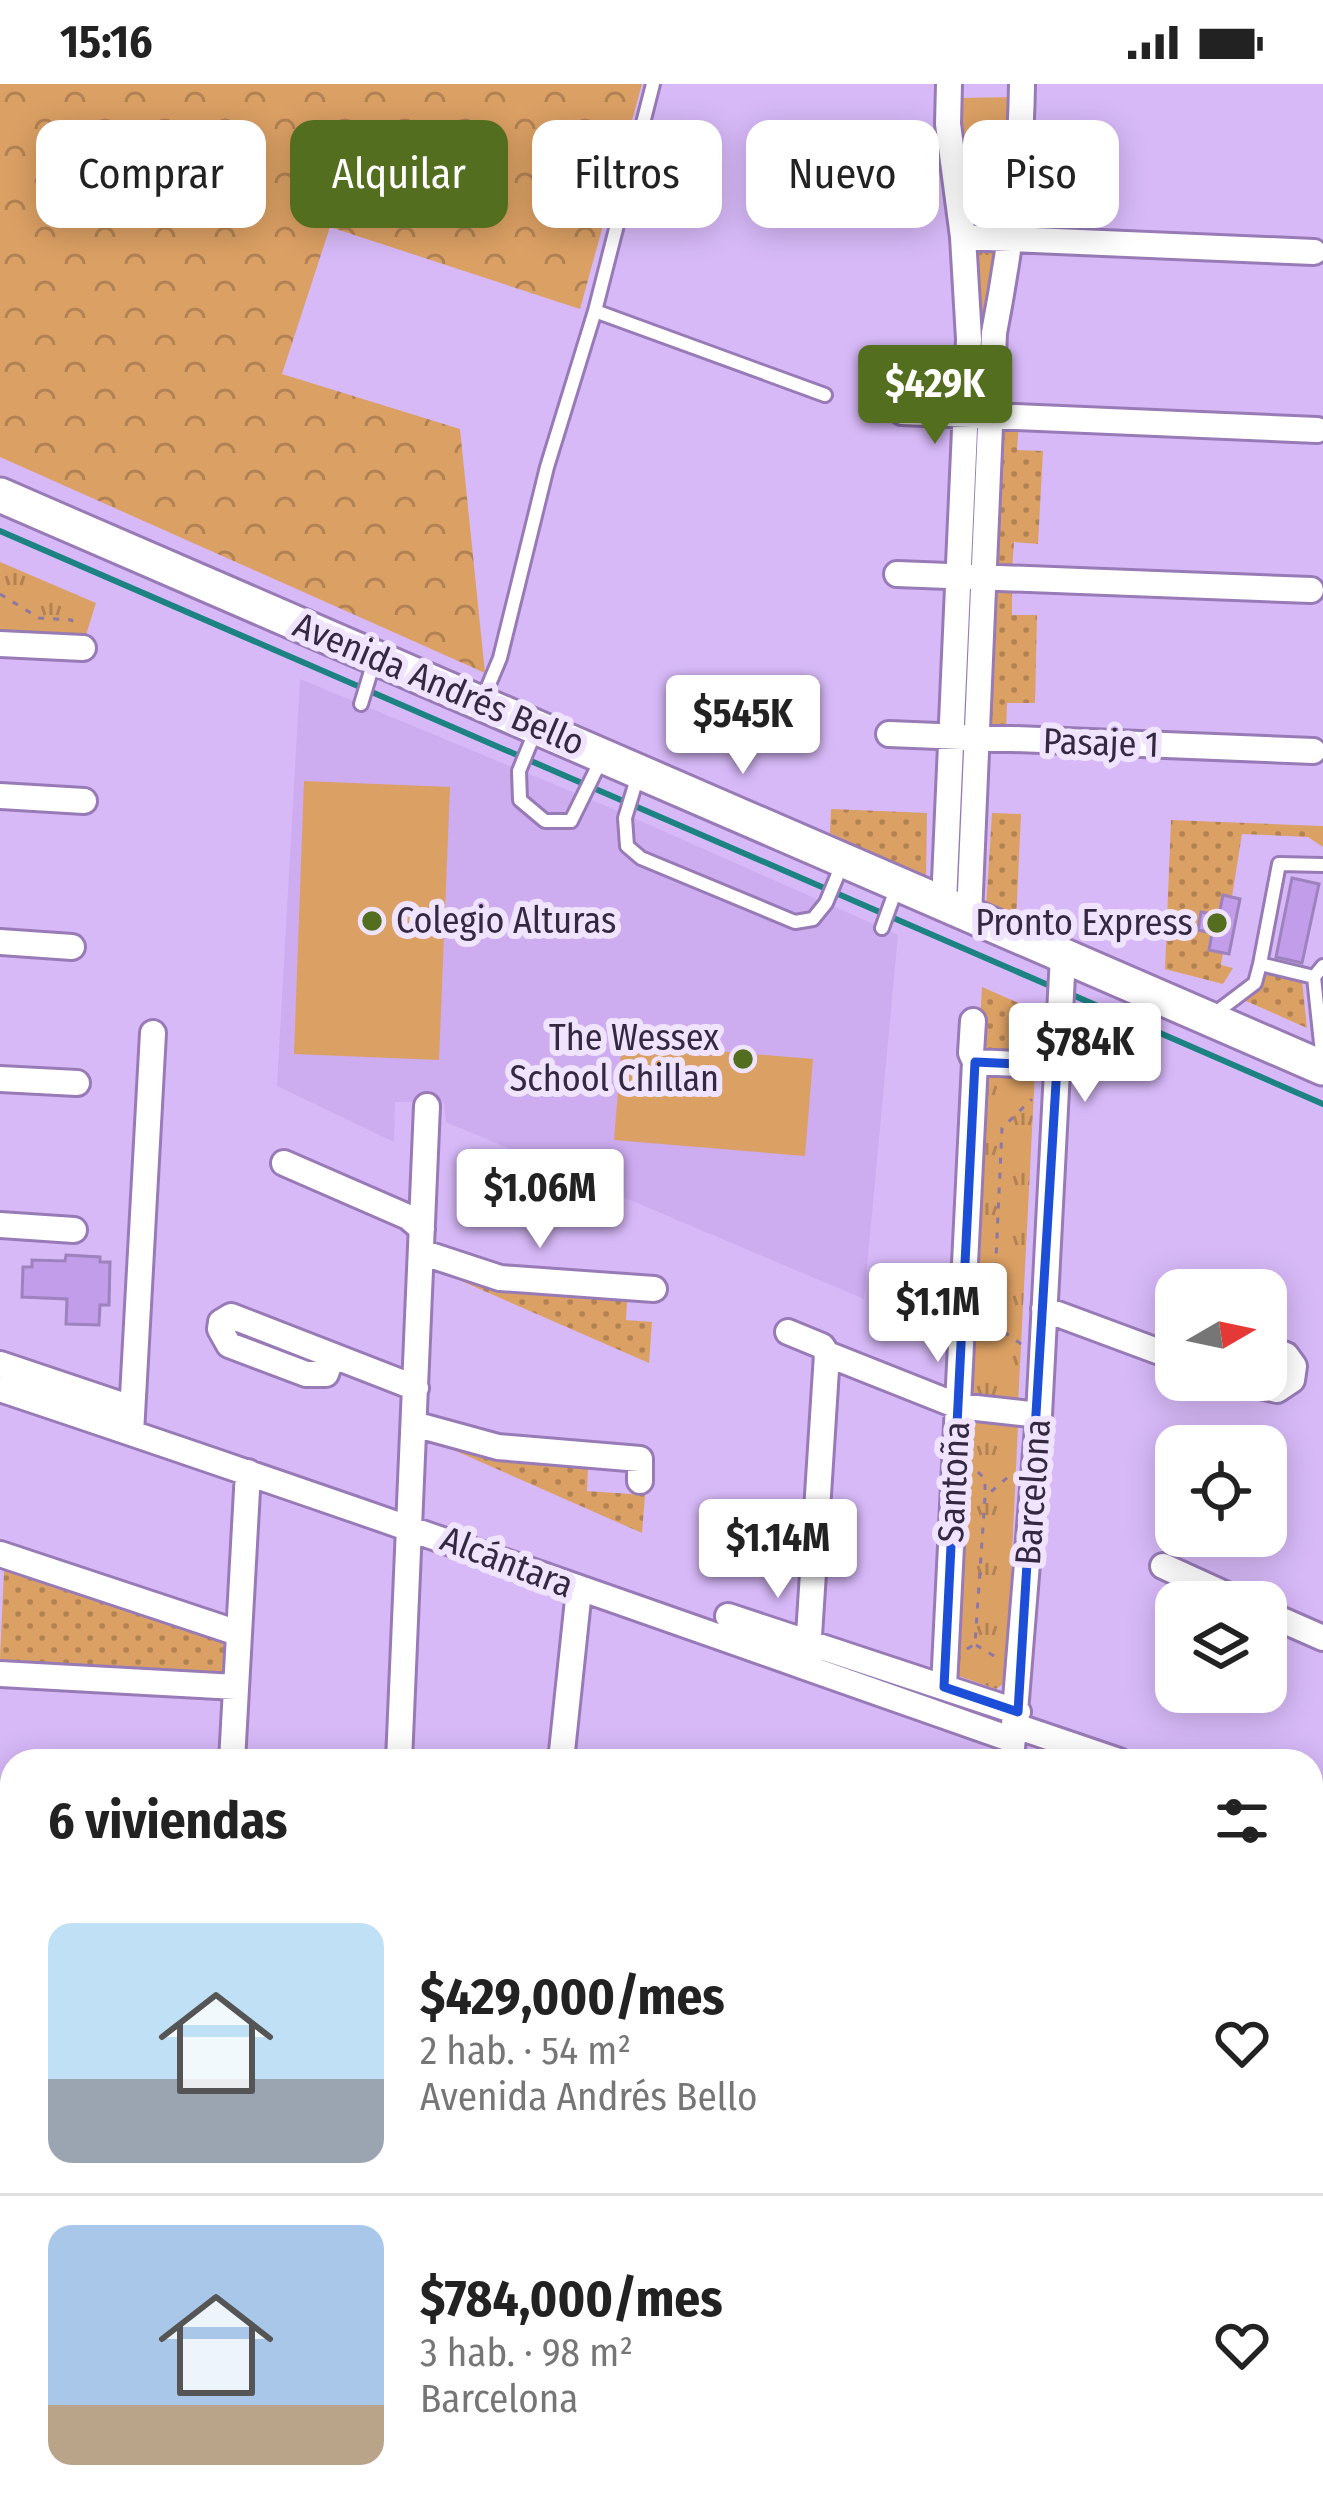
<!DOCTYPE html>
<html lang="es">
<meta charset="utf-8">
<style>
:root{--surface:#fff;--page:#f6f6f6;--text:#222;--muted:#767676;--line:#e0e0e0;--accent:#546e20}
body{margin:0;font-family:"Fira Sans Condensed",sans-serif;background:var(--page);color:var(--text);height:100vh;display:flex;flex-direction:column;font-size:45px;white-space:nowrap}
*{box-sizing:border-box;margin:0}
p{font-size:39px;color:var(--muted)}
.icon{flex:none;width:66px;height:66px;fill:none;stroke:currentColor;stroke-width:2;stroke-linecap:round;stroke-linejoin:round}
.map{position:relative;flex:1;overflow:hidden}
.side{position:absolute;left:0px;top:1665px;width:1323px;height:768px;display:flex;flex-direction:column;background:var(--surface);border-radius:36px 36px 0 0;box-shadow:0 6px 30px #0003}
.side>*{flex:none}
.banner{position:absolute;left:36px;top:36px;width:1251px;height:108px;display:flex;gap:24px}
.needle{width:78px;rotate:81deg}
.controls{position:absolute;left:1155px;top:1185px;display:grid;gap:24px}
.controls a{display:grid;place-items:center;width:132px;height:132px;border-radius:24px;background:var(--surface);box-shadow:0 6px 30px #0003;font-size:60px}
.price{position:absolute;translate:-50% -102px;padding:0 27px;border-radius:12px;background:#fff;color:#222;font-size:39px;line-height:78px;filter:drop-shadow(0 3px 6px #0008)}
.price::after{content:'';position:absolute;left:50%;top:72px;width:36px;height:27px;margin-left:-18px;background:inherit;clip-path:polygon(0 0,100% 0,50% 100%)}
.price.selected{background:var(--accent);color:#fff}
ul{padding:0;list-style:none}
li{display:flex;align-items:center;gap:36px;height:300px;padding:0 48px}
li+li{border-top:3px solid var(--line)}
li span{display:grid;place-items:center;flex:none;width:336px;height:240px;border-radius:24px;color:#555}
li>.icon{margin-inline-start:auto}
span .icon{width:144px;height:144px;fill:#fffc;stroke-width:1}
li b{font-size:51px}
h2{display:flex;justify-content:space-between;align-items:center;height:144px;padding:0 48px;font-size:51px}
.tag{padding:0 42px;border-radius:24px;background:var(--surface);box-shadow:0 6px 30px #0003;font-size:42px;line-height:108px}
.tag.selected{background:var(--accent);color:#fff}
.status{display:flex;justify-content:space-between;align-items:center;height:84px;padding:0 60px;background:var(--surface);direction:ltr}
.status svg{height:33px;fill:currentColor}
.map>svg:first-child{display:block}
</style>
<div class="status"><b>15:16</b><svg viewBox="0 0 49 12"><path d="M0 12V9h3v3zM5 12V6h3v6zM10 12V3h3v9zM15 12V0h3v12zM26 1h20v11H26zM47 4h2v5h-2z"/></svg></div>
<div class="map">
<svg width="1323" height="2433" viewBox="0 0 1323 2433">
<defs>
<pattern id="grass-dots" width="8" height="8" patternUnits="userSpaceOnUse" patternTransform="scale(3)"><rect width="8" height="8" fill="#dba064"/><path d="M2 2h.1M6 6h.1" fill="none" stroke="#b28254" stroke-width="1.8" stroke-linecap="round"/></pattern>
<pattern id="forest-crowns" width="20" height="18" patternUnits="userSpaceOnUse" patternTransform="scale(3)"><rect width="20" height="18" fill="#dba064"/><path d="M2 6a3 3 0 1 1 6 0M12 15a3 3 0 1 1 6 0" fill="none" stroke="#b28254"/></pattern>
<pattern id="park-tufts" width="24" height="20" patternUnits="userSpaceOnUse" patternTransform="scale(3)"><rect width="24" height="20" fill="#dba064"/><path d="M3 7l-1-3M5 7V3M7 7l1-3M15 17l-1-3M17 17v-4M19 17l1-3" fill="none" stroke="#b28254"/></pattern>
</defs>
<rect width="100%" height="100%" fill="#d7b9f8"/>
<path fill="#cdacf0" d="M300 595 618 727 898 851 864 1215 446 1038 444 1018H395L394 1058 277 1002Z"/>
<path fill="url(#grass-dots)" d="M1002 336 1019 337 1017 366 1043 367 1038 460 1014 458 1012 486 994 485Z
M994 503 1012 504V531H1037L1035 619H1007L1006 647 991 646Z
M831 725 927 729 926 796 830 749Z
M992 729 1021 730 1016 838 986 824Z
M1171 736 1323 742V763L1308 753 1242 750 1221 881 1233 884 1223 900 1165 885Z
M1263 890 1302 897 1307 944 1246 917 1261 903Z
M982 903 1037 927 1034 974 978 970Z
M458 1189 499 1205 627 1217 626 1236 652 1238 649 1279 459 1196Z
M447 1358 491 1376 588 1383 587 1407 645 1411 642 1449 449 1364Z
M18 1483 233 1556 230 1590 7 1583 0 1574 4 1487Z"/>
<path fill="url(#forest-crowns)" d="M0 0H642L580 225 330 143 282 290 460 345 485 589 0 373Z"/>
<path fill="url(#park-tufts)" d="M1015 13 981 319H975L957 52 958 14Z
M0 478 96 519 86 551 0 546Z
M998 987 1035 989 1018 1320 967 1313 985 997Z
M967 1335 1018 1341 1006 1598 996 1605 953 1590Z"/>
<path fill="#dba064" d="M304 697 450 703 439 976 294 970Z
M622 959 813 975 805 1072 614 1056Z"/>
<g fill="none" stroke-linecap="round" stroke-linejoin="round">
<path stroke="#1d8382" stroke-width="6" d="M0 447 1055 904
M1068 909 1323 1020
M1311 2326 1323 2111
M1305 2433 1306 2421"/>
</g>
<path fill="#c29de9" stroke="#9e82bd" stroke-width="3" d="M1292 794 1319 800 1302 879 1276 873Z
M1223 811 1240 815 1229 870 1209 866 1212 849 1198 846 1201 828 1219 831Z
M66 1171 100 1173V1178H110L109 1221H100L99 1241 66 1240 67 1215 22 1213 23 1183H32V1176L65 1177Z"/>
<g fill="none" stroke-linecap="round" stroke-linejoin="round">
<g stroke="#987bb6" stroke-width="18">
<path id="service" d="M595 227 825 311
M482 617 500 574 547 383 595 227 653 0
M361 620 375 574
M535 648 519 687 520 716 545 737H571L602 674
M639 688 625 734 627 762 641 774 795 838 813 835 826 819 843 778
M882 844 898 800
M1314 893 1260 880 1279 780 1323 781
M1214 930 1255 899 1260 880
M1323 978 1314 893 1323 882"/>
</g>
<g stroke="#987bb6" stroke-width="30">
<path id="minor" d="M963 153 1314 168
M902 328 1317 346
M897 490 1311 506
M0 560 83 564
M889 650 1313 667
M0 712 84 717
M944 819 969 255 963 153 948 40 949 0
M969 831 994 249C1010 166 1021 85 1022 0
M0 858 72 863
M973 937 971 969 975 978
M0 995 77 999
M284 1079 408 1133 422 1145
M0 1141 74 1146
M421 1168 500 1194 654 1205
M1044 1225 1176 1274
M788 1248 822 1262 827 1270 958 1322 1039 1331
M332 1272 326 1290H306L229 1261 220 1245 221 1238 231 1232 416 1304
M0 1280 131 1324
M1235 1296 1277 1306 1292 1296 1294 1282 1286 1271 1266 1264
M0 1305C339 1418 676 1538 1013 1656
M414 1340 498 1363 640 1375V1397
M131 1349 153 949
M0 1470 238 1549
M1163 1482 1242 1518
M1266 1529 1323 1554
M728 1532 1018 1628
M807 1583 827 1270
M0 1590 236 1603
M944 1603 975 978 1057 982
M1016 1642 1119 1677
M232 1677 248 1388
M399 1677 427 1022
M561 1677 579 1506
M1011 1677 1039 1331 1063 872
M0 1745 12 1746
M0 1902 12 1903
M0 2063 12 2064
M0 2223 12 2224
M0 2382 12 2383
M816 2421 958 2428
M82 2433 83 2421
M218 2433 219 2421
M363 2433 364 2421"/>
</g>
<g stroke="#987bb6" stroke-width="39">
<path id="secondary" d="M0 411 1323 984"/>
</g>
<path stroke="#8d77a5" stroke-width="3" stroke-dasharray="6 9" stroke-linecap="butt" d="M0 510 39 534 72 536 71 539
M1021 1260 993 1240 1002 1044 1032 1015
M978 1388 985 1395V1411
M976 1561 994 1572
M967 1565 975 1560 985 1413 1009 1392"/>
<use href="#service" stroke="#fff" stroke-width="12"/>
<use href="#minor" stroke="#fff" stroke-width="24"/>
<use href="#secondary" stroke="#fff" stroke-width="33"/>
</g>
<path fill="none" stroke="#1d4ed8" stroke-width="9" stroke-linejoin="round" d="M975 978 1057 982 1018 1628 944 1603Z"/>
<g fill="#546e20" stroke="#efe3fd" stroke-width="4.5">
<circle cx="372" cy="837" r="12"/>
<circle cx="1217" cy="839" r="12"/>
<circle cx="743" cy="975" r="12"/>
</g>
<g text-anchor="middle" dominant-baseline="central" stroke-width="12" stroke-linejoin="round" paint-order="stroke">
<g font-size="36" fill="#352941" stroke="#efe3fd">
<text transform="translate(439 600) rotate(23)">Avenida Andrés Bello</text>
<text transform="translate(1101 659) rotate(2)">Pasaje 1</text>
<text transform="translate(954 1398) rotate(-87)">Santoña</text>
<text transform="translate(1033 1408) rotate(-86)">Barcelona</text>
<text transform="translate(507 1478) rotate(21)">Alcántara</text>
</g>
<g font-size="36" fill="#352941" stroke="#efe3fd" text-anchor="end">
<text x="396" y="837" text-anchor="start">Colegio Alturas</text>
<text x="1193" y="839">Pronto Express</text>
<text x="719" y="954">The Wessex<tspan x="719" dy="41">School Chillan</tspan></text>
</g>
</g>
</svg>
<div class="controls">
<a><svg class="needle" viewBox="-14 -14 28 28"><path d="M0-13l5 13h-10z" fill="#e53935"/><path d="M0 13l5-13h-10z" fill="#767676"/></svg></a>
<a><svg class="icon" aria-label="locate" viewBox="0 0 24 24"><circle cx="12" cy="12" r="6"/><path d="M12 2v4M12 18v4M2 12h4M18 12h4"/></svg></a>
<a><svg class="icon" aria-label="layers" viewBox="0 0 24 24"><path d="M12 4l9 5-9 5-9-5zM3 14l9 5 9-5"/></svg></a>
</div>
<b class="price selected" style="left:935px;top:363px">$429K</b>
<b class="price" style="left:743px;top:693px">$545K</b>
<b class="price" style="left:1085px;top:1021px">$784K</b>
<b class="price" style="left:540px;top:1167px">$1.06M</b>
<b class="price" style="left:938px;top:1281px">$1.1M</b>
<b class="price" style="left:778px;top:1517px">$1.14M</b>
<div class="banner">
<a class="tag">Comprar</a>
<a class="tag selected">Alquilar</a>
<a class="tag">Filtros</a>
<a class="tag">Nuevo</a>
<a class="tag">Piso</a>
</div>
<section class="side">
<h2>6 viviendas<svg class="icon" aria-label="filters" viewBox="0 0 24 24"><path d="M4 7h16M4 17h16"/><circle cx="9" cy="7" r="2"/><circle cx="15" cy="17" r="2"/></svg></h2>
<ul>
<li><span style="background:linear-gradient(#bfe0f5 65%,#9aa5b1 0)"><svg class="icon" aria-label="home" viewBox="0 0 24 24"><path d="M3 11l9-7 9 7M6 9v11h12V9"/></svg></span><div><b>$429,000/mes</b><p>2 hab. · 54 m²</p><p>Avenida Andrés Bello</p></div><svg class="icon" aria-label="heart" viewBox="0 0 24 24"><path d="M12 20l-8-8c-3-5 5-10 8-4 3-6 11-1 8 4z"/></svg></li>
<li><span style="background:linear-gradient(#a9c7e8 75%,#b9a48a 0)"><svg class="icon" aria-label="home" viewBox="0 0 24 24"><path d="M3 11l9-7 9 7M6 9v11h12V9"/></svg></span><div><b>$784,000/mes</b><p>3 hab. · 98 m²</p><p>Barcelona</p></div><svg class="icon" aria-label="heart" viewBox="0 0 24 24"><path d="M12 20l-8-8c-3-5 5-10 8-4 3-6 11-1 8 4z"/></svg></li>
</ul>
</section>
</div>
